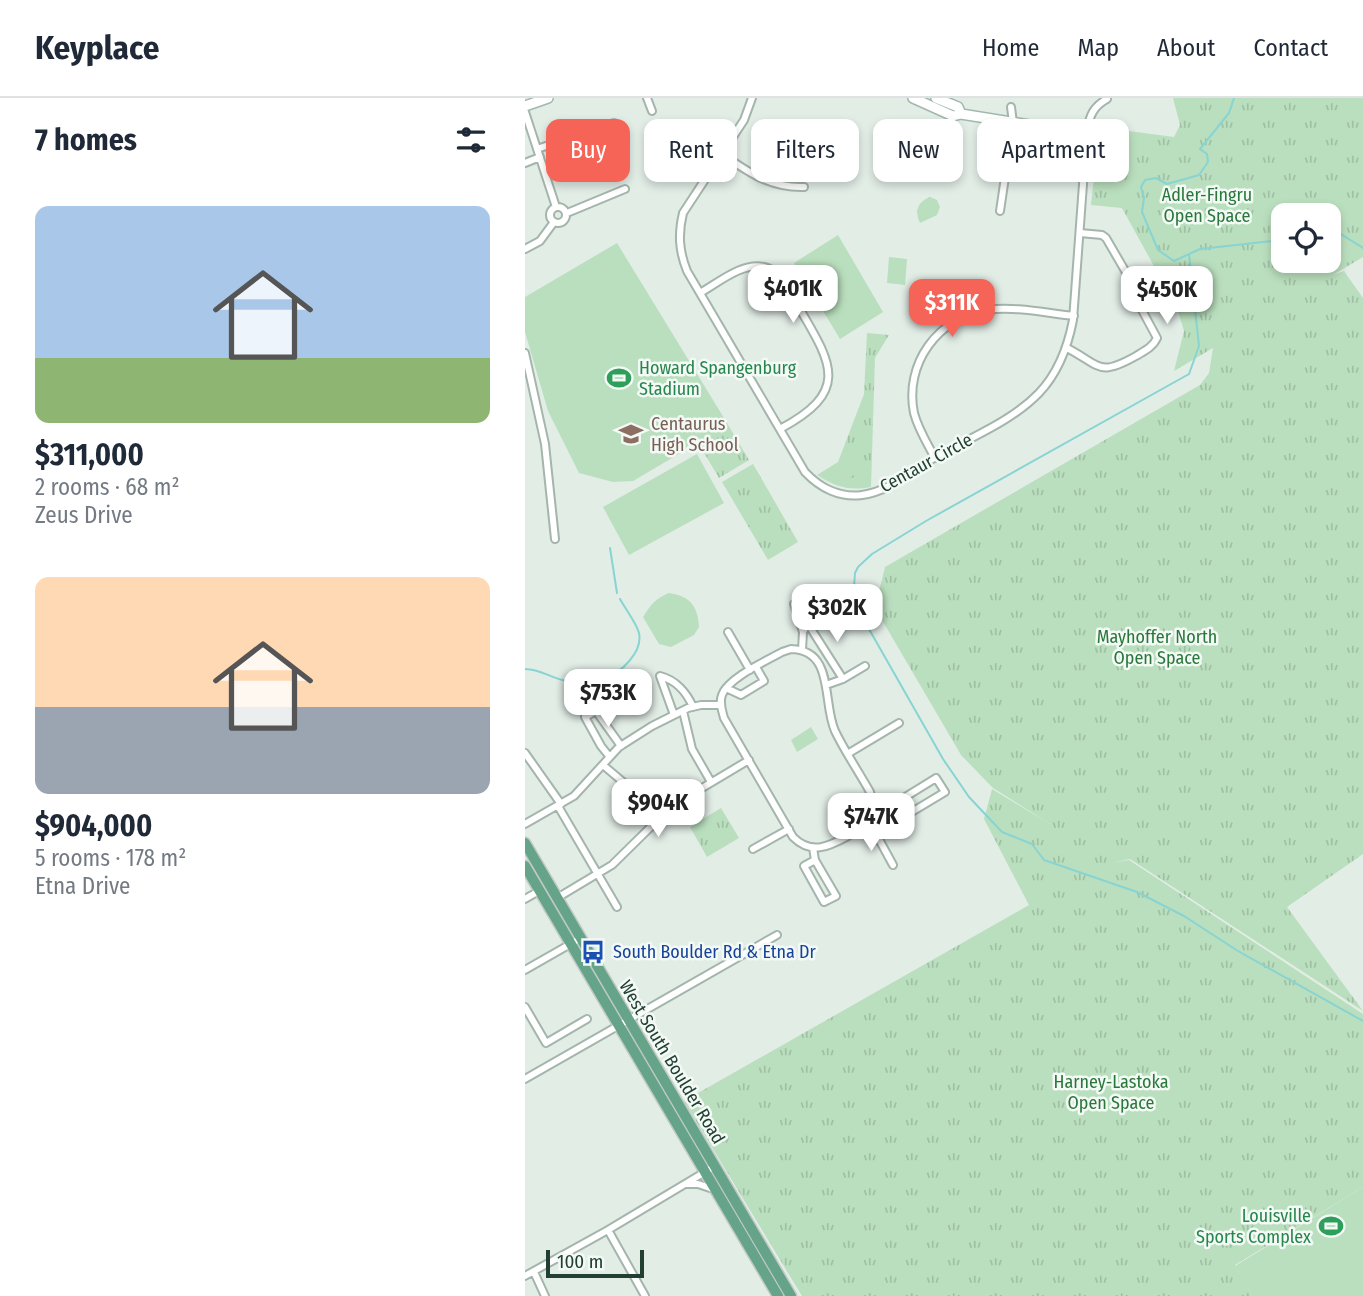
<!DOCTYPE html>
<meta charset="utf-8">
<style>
:root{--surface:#fff;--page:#f2f2f3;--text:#1f2937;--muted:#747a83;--line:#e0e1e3;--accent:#f66357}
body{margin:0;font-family:"Fira Sans Condensed",sans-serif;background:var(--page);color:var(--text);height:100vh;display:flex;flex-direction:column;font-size:26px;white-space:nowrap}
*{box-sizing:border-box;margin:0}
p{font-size:23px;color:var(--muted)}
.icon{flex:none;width:38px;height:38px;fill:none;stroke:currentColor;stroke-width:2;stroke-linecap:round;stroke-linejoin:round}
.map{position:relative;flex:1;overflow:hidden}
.panel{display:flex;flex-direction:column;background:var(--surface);width:525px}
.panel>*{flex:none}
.guide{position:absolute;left:21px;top:21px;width:665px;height:63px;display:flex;gap:14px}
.fabs{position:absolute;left:746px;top:105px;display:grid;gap:14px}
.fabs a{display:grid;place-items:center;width:70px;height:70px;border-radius:14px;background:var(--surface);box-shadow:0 4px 10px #0003;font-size:35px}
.scale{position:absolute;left:21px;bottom:18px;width:98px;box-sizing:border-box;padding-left:7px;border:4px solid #213f32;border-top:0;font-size:19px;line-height:24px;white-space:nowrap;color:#213f32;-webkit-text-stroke:5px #f3f9f5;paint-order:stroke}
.price{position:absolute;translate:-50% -60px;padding:0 16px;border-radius:14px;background:#fff;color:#222;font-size:23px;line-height:46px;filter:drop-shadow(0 2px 4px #0008)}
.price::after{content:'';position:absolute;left:50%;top:42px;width:21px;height:16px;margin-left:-10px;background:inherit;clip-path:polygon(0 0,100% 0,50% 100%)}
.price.active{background:var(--accent);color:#fff}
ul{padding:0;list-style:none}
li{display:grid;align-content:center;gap:14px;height:371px;padding:0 35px}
li span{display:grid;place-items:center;height:217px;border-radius:14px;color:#555}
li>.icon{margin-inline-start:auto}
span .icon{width:126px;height:126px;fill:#fffc;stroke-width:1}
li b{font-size:30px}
h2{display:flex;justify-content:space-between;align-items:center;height:84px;padding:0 35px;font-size:30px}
.pill{padding:0 24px;border-radius:14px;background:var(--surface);box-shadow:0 4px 10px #0003;font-size:24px;line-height:63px}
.pill.active{background:var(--accent);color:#fff}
header{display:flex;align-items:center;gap:42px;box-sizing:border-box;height:98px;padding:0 35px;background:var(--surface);border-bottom:2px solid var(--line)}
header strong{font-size:33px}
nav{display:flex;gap:38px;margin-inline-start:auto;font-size:24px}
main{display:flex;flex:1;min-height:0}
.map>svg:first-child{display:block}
</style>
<header>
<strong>Keyplace</strong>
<nav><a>Home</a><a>Map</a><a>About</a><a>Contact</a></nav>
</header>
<main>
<section class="panel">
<h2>7 homes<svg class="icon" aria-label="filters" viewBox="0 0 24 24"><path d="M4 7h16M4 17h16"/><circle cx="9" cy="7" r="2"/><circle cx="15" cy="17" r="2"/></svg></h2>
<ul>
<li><span style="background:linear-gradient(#a9c7e8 70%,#8fb573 0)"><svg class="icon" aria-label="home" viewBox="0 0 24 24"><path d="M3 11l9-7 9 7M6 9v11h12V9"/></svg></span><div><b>$311,000</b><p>2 rooms · 68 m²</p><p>Zeus Drive</p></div></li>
<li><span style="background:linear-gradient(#ffd9b3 60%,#9aa5b1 0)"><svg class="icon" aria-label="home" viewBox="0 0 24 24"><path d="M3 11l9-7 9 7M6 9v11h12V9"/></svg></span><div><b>$904,000</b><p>5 rooms · 178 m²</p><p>Etna Drive</p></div></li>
</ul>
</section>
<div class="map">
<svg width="838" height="1198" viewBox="0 0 838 1198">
<defs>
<pattern id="park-tufts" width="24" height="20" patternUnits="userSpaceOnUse" patternTransform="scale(1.75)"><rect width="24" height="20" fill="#badfbe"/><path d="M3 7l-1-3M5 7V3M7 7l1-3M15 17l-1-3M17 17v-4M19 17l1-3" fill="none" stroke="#a0c0a4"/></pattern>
</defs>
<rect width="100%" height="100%" fill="#e2ede6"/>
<path fill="url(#park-tufts)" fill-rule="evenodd" d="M648 0H838V159L808 177 819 173 838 200V756L762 809 838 913 605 761 587 765 604 762 838 916V1089L710 1167 727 1198H277L159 1003 504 807 459 721 467 691 525 726 468 690 436 657 350 510 360 469 675 287 684 275 688 250 649 273 659 233 652 210 597 110 566 107 574 29 649 39 655 27ZM758 117H803V163H758Z
M405 99 412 102 415 109 412 117 395 125C389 112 393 104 405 99Z
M342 235 364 237 350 260 346 389C324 393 311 389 292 377L313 364 339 296Z
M199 320 224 362 194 380 169 338Z
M228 366 273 444 243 462 197 384Z
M196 710 214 740 182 759 165 729Z"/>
<path fill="#badfbe" d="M313 137 358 214 315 241 269 165Z
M92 145 199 320 169 338 159 353 108 383 88 384 54 375 23 313 0 234V199Z
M364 159 382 161 380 187 362 185Z
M172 356 199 405 104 457 78 409Z
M329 361 336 373 315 385 309 372Z
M144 495C165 498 173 508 174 529L169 537 146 549 134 546 118 519C125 507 131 500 144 495Z
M286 629 293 641 272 654 266 642Z
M838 1089V1198H727L710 1168Z"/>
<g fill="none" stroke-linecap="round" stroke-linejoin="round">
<path stroke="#88d4d2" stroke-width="2" d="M709 0 704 15 675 51 682 56 683 64 674 77 642 86 631 80 620 82 616 89 619 100 617 114 633 152 649 163 675 151 748 143 758 132
M803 128 838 150
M664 156 674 248 664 276 401 423 347 456 333 469 330 475 328 503 418 661 444 699 477 734 507 746 519 762 612 794 659 818 713 853 838 923
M85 450 92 495
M0 571C16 571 27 581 42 583 54 584 68 584 80 580 96 575 118 554 114 535 111 524 101 512 95 501"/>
<g stroke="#a4b5ac" stroke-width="10">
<path id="street" d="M122 0 127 13
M227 0 219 22 158 115C153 136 154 153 162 173L280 374C295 390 315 400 337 397 363 394 387 373 409 360 444 340 486 324 514 295 533 275 543 248 548 222L562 32C565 17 568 9 582 1
M0 14 31 109
M12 51 89 25
M197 56C223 74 245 90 279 89
M0 65 15 59
M25 117a8 8 0 1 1 16 0a8 8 0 1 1-16 0Z
M475 113 488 25 486 9
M42 115 100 91
M0 151 15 143 29 124
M175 195C193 185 217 164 239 169 257 173 265 194 273 208 307 266 326 293 255 331
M542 250C576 268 574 279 611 258 619 253 628 249 632 240L610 199 606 183 581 140 577 137 555 135
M0 255 20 346 30 441
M410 360C402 345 393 331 389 315 379 266 413 219 462 212 489 208 521 215 549 218
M269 506 278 534
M203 534 225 572
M266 551C310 552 297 604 310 633 320 654 334 674 345 694 347 702 350 708 347 716 342 727 333 731 323 738 303 749 286 757 268 739L199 620C197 612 194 605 197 597 203 580 241 563 257 554Z
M277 552 278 534 283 526 318 581
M301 587 318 581 340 568
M201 590 216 597 239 583 231 569
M158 613 167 651 186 684
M149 617 135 578C151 582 162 595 168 609
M0 655 36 706
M324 655 374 625
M84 658 76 648 60 619 71 613 96 648
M78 667 111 695 129 726
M33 708 92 809
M349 708 377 701 411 680 420 694 385 715 377 701
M0 726 49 698 94 649 127 628 163 610 176 607H195
M340 727 350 734 368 767
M288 750 290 762 311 798 299 804 279 768 290 762
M228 751 264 731
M32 800 87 767 147 708 224 662
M0 801 14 793
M0 872 56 840
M0 909 21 945 62 921
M0 981 252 837
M161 1086H173L188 1091
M83 1132 120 1198
M9 1174 20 1198
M0 1178 83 1132 190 1068"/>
</g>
<g stroke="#a0b9ac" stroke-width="12">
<path id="secondary" d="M388 0 428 18 436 16 511 28 562 32
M411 0 433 9 436 16
M0 8 23 0"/>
</g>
<g stroke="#c1c9c6" stroke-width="13">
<path id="primary" d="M0 745 266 1198
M0 768 253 1198"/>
</g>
<use href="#street" stroke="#fff" stroke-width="6"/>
<use href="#secondary" stroke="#fff" stroke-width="9"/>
<use href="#primary" stroke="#65a489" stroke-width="10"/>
</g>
<defs>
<g id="stadium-bare" transform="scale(1.89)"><path d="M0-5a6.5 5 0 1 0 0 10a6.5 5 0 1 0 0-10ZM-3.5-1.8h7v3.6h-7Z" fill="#2e9e5b" stroke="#f3f9f5" stroke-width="2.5" paint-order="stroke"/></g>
<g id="school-bare" transform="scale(1.89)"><path d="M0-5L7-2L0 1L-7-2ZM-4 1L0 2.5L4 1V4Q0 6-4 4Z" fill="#8d6e63" stroke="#f3f9f5" stroke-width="2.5" paint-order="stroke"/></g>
<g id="bus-bare" transform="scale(1.89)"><path d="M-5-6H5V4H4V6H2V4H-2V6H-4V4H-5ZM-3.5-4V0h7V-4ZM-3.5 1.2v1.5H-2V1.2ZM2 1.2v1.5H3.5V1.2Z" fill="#1a4fb4" stroke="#f3f9f5" stroke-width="2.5" paint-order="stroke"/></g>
</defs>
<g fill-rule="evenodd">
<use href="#stadium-bare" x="94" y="280"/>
<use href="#school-bare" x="106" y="336"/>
<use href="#bus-bare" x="68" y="854"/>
<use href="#stadium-bare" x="806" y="1128"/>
</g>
<g text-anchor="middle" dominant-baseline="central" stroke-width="5" stroke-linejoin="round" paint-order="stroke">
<g font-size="18" fill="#2a773b" stroke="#f3f9f5">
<text x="682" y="97">Adler-Fingru<tspan x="682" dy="21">Open Space</tspan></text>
<text x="632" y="539">Mayhoffer North<tspan x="632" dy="21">Open Space</tspan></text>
<text x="586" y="984">Harney-Lastoka<tspan x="586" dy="21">Open Space</tspan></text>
</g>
<g font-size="18" fill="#27864d" stroke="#f3f9f5" text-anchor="start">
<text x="114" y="270">Howard Spangenburg<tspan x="114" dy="21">Stadium</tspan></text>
<text x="786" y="1118" text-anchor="end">Louisville<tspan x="786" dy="21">Sports Complex</tspan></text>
</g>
<g font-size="18" fill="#785e54" stroke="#f3f9f5" text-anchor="start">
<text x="126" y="326">Centaurus<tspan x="126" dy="21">High School</tspan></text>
</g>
<g font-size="18" fill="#213f32" stroke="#f3f9f5">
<text transform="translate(401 365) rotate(-29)">Centaur Circle</text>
<text transform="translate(147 964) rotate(59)">West South Boulder Road</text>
</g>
<g font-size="18" fill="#164399" stroke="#f3f9f5" text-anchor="start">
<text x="88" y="854">South Boulder Rd &amp; Etna Dr</text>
</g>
</g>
</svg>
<div class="fabs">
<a><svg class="icon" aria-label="locate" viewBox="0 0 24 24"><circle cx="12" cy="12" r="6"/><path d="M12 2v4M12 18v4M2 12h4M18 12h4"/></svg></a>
</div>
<div class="scale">100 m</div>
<b class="price" style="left:268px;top:227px">$401K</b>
<b class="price" style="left:642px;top:228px">$450K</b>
<b class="price active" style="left:427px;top:241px">$311K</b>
<b class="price" style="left:312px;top:546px">$302K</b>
<b class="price" style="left:83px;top:631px">$753K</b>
<b class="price" style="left:133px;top:741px">$904K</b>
<b class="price" style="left:346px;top:755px">$747K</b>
<div class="guide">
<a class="pill active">Buy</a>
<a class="pill">Rent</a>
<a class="pill">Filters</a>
<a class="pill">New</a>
<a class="pill">Apartment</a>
</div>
</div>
</main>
